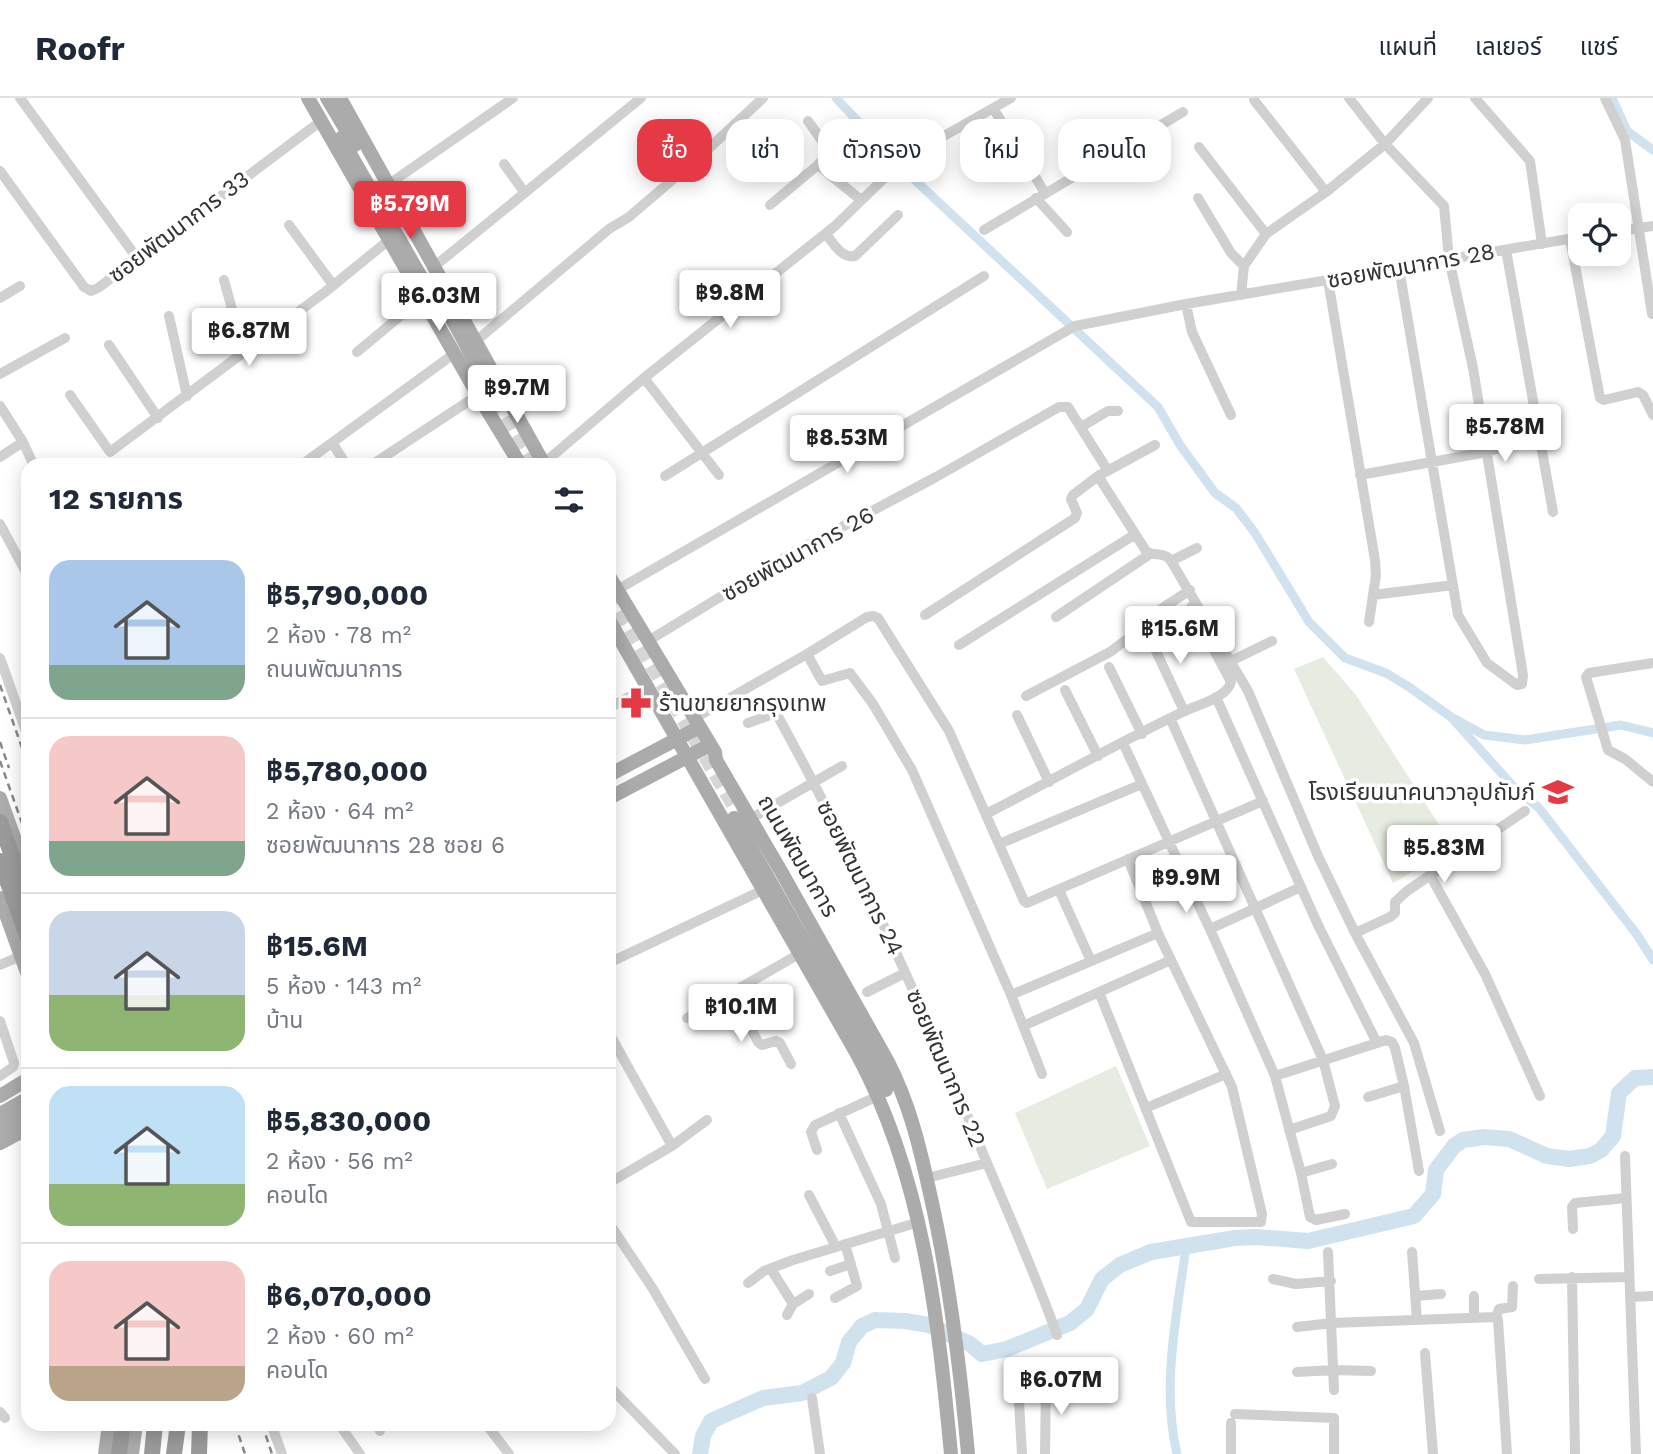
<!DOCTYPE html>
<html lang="th">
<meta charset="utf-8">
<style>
:root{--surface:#fff;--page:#f2f2f3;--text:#1f2937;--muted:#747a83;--line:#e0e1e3;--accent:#e63946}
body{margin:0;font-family:"Work Sans","Noto Sans Thai",sans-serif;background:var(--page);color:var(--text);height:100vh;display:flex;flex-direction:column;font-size:26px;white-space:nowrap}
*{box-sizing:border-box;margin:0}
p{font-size:23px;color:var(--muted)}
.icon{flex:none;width:38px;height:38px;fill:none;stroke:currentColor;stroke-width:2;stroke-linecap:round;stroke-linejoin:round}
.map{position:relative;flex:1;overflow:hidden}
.panel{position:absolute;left:21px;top:360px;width:595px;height:973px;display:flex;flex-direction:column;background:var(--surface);border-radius:21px;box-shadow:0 4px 18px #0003}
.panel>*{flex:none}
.guide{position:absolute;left:637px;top:21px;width:665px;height:63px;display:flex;gap:14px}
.buttons{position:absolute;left:1568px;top:105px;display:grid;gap:14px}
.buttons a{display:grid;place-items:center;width:63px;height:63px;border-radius:14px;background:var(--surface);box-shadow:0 4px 18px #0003;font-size:35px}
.price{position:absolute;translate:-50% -60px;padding:0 16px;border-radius:7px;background:#fff;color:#222;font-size:23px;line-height:46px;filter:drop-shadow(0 2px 4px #0008)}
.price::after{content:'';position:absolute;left:50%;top:42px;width:21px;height:16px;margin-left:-10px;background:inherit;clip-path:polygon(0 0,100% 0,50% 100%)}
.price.on{background:var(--accent);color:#fff}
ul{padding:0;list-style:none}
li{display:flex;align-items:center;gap:21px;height:175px;padding:0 28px}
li+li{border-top:2px solid var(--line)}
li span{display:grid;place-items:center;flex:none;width:196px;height:140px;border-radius:21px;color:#555}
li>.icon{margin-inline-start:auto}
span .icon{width:84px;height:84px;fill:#fffc;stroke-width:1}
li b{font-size:30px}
h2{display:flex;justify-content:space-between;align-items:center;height:84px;padding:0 28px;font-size:30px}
.pill{padding:0 24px;border-radius:21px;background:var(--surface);box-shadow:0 4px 18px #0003;font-size:24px;line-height:63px}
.pill.on{background:var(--accent);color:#fff}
header{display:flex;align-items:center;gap:42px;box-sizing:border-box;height:98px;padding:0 35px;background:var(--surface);border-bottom:2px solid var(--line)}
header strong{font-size:33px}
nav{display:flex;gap:38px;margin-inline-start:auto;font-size:24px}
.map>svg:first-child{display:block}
</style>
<header>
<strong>Roofr</strong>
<nav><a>แผนที่</a><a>เลเยอร์</a><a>แชร์</a></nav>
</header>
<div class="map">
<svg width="1653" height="1356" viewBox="0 0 1653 1356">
<rect width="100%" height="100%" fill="#fff"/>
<path fill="#e6ecdf" d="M1323 559 1356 597 1454 750 1393 785 1294 571Z
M1116 968 1150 1048 1047 1091 1015 1015Z"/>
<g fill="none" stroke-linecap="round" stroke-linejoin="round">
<path stroke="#cfe2ee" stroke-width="9" d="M836 0 903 71 1158 309 1180 347 1215 395 1236 410 1255 435 1309 524 1345 560 1386 575 1409 589 1451 619 1512 687 1539 710 1638 838 1653 862
M1612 0 1627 33 1653 52
M1455 621 1484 637 1525 642 1621 627 1653 635
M1177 1356C1161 1289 1177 1215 1186 1149"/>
<path stroke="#cfe2ee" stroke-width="16" d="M700 1356 703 1338 711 1323 763 1300 802 1295 831 1280 843 1265 849 1244 862 1228 875 1222 905 1223 929 1227 970 1246 982 1256 1007 1251 1070 1225 1087 1211 1102 1181 1120 1167 1151 1154 1235 1140 1256 1139 1308 1143 1414 1118 1433 1096 1436 1072 1454 1048 1463 1042 1484 1039 1509 1041 1547 1058 1569 1061 1590 1058 1601 1052 1613 1038 1619 995 1635 980 1653 979"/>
<path stroke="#d6d6d6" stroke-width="14" stroke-dasharray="14 7" stroke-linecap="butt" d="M495 301 534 368
M609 495 739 717"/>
<path stroke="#d0d0d0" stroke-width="10" d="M20 0 137 160
M1349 0 1385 46 1444 108 1449 161 1473 270 1523 577 1522 586 1517 587 1487 565 1458 517 1399 170
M1475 0 1530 63 1542 146
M1605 0 1625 42 1652 216
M1254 2 1326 94
M993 10 1045 95
M808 23 830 54 818 67 861 102
M1199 49 1266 136
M504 66 525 95
M0 73 84 189 91 193 98 190 321 23
M389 86 513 0
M1036 100 1067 134
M1198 100 1231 155 1244 168
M770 107 818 67
M289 127 333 187
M984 132 1183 14
M1619 133 1653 128
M826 136C833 145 842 161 855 158L898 117
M1570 141 1600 300 1604 302 1638 294 1643 297 1653 317
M1506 152 1553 414
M435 168 641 0
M224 182 244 255
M1328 182 1375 462 1376 477 1369 524
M1241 197 1244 168 1266 136 1326 94 1385 46 1428 0
M0 200 20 188
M1186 206 1192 234 1231 317
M169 218 187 298
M476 243 609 131 629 119 706 53 763 0
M109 247 158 320
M357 254 422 200
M0 276 65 240
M644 280 719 377
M70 297 110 354 325 194 389 142
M0 308 23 344 34 368
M1081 329 1108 313H1118
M333 346 347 368
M0 359 23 344
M544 365 644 280 835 128 905 60 1011 0
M300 368 455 255
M370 368 478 297
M1360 377 1487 354 1538 335
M665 378 984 178
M1098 378 1146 453C1154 459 1164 453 1171 463L1248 593 1318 758 1355 835 1414 945 1440 1033
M0 426 28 478
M1171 463 1197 450
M617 492 1075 228 1186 206 1580 139
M1373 497 1453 487
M925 517 1075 420 1077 415 1071 401 1073 397 1098 378 1155 347
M1056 519 1150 456
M1148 536 1184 613
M648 543 789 457 936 379 1059 309H1068L1108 373
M959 547 1134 437
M807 556 867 519 873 518 878 520 949 633 1024 803 1027 805 1263 703
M0 560 28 639
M1231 563 1272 543
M1653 565 1589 575 1586 579 1608 652 1625 661 1653 684
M1109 569 1142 636
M1065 592 1098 658
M1026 598 1110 554 1150 524 1158 513 1190 492
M1216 599 1318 827 1377 945
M609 610 647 589
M1017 617 1049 684
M695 620 807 556 822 583 850 575 873 606 912 672 1011 897 1042 976
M1170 620 1323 962 1335 1008 1331 1018 1289 1032
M748 625 776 615C856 759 924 912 987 1065 1011 1122 1036 1178 1057 1237
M1123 645 1213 838 1275 978 1301 1075 1310 1119 1316 1122 1345 1116
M986 716C1053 682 1119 644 1187 612 1201 606 1227 599 1231 584L1191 509
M750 721 842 668
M999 746 1142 686
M1430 777 1485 876 1540 998
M1059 792 1091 863
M1210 831 1301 789
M1355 835 1390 819 1395 815V804L1407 793 1525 713
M615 862 763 792
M0 867 21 858
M867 894 905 875
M1099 894 1191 1124H1261L1262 1116 1232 989 1158 835 1128 761
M733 895 758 944 762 947 776 943 780 945 791 966
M1011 897 1158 835
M687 920 799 856
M0 923 14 965 13 969 0 978
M1023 928 1171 862
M609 935 672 1048
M1275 978 1377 945 1386 942 1392 944 1395 950 1404 988 1419 1073
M1368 999 1404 988
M1146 1010 1226 976
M839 1015 881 1106 895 1160
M817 1052 811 1034 815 1027 878 998
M1625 1058 1636 1356
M1301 1075 1332 1066
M927 1080 987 1065
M609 1085 672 1048 707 1022
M809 1097 836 1149
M609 1125 653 1191 705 1281
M1573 1131 1572 1109 1575 1105 1626 1100
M1328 1154 1334 1292
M1412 1154 1417 1222
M771 1171 793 1206
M830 1173 851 1166
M1572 1179 1575 1356
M1273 1181 1296 1186 1331 1183
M1539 1181 1629 1179
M748 1185 764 1173 793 1162 919 1124
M1415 1198 1441 1196
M1630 1199 1653 1198
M835 1200 857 1188 845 1146
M787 1217 793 1206 809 1196
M1474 1219V1198
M1496 1219 1498 1222 1507 1356
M1496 1219 1499 1211 1512 1209 1513 1188
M1297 1229 1332 1225 1496 1219
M1425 1255 1433 1356
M1017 1269 1022 1356
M1297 1274 1334 1272 1371 1273
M609 1288 675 1356
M812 1300 820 1356
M0 1314 5 1320
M1235 1316 1334 1320V1356
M1231 1325V1356
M271 1326 282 1356
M339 1326 360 1356
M376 1326 380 1333
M486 1326 509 1356
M1045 1356 1046 1282"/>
<path stroke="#ababab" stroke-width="14" d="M308 0 478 297 521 368
M327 0 355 47
M340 0 545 368
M341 40 436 205
M437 193 495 301
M609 478 715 654 716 662 782 775 888 964C909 1005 919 1046 929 1091 949 1178 960 1267 968 1356
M609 522 857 956C923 1078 938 1220 951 1356
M609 677 698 630
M0 700 28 778
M609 700 708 648
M734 720 870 959 886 992
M0 800 28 877
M0 998 28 981
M0 1016 28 1000
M0 1030 28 1014
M0 1045 28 1030
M105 1356 109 1326
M132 1356 136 1326"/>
<path stroke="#9a9a9a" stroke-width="16" d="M0 724 28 803
M0 763 28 840
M119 1356 123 1326
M152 1356 155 1326
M174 1356 178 1326
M199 1356 200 1326"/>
<path stroke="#888" stroke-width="2.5" stroke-dasharray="7 5" stroke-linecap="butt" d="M0 587 28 667
M0 644 9 670
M0 663 28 742
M235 1326 245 1356
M262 1326 272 1356"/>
</g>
<defs>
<g id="pharmacy-bare" transform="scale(2.415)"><path d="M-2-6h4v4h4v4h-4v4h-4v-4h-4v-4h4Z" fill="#e63946" stroke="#fff" stroke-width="2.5" paint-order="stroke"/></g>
<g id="school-bare" transform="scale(2.415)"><path d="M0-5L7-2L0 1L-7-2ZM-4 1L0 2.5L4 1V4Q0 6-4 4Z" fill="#e63946" stroke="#fff" stroke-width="2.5" paint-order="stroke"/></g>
</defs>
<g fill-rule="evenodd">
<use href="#pharmacy-bare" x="636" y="605"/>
<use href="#school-bare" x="1558" y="694"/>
</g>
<g text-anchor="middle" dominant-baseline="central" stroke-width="7" stroke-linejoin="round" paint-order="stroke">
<g font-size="23" fill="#333" stroke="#fff">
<text transform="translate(179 129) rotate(-37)">ซอยพัฒนาการ 33</text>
<text transform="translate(1411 168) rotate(-10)">ซอยพัฒนาการ 28</text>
<text transform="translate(798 456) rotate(-29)">ซอยพัฒนาการ 26</text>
<text transform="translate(798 758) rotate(60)">ถนนพัฒนาการ</text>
<text transform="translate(860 780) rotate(64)">ซอยพัฒนาการ 24</text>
<text transform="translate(946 970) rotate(67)">ซอยพัฒนาการ 22</text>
</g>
<g font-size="23" fill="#333" stroke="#fff" text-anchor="start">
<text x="659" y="605">ร้านขายยากรุงเทพ</text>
<text x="1535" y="694" text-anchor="end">โรงเรียนนาคนาวาอุปถัมภ์</text>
</g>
</g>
</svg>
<div class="buttons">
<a><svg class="icon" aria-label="locate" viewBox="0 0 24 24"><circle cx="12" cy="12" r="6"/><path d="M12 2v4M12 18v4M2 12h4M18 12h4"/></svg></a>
</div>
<b class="price on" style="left:410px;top:143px">฿5.79M</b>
<b class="price" style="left:730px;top:232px">฿9.8M</b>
<b class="price" style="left:439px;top:235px">฿6.03M</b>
<b class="price" style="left:249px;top:270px">฿6.87M</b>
<b class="price" style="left:517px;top:327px">฿9.7M</b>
<b class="price" style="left:1505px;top:366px">฿5.78M</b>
<b class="price" style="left:847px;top:377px">฿8.53M</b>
<b class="price" style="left:1180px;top:568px">฿15.6M</b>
<b class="price" style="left:1444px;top:787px">฿5.83M</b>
<b class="price" style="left:1186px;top:817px">฿9.9M</b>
<b class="price" style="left:741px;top:946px">฿10.1M</b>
<b class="price" style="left:1061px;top:1319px">฿6.07M</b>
<div class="guide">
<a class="pill on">ซื้อ</a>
<a class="pill">เช่า</a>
<a class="pill">ตัวกรอง</a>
<a class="pill">ใหม่</a>
<a class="pill">คอนโด</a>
</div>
<section class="panel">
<h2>12 รายการ<svg class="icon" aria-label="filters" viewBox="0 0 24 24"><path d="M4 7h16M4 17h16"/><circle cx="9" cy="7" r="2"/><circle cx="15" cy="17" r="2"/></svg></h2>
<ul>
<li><span style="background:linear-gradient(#a9c7e8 75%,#7fa58c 0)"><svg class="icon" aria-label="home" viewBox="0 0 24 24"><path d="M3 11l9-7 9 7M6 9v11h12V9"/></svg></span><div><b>฿5,790,000</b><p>2 ห้อง · 78 m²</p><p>ถนนพัฒนาการ</p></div></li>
<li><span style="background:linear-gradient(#f6c9c9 75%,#7fa58c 0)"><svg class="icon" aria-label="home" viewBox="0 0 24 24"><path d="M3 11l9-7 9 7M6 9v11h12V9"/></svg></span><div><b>฿5,780,000</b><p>2 ห้อง · 64 m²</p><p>ซอยพัฒนาการ 28 ซอย 6</p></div></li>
<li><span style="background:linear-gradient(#c9d6e8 60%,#8fb573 0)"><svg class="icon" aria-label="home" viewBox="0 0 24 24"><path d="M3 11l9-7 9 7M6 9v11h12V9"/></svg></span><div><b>฿15.6M</b><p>5 ห้อง · 143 m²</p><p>บ้าน</p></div></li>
<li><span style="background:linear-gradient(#bfe0f5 70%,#8fb573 0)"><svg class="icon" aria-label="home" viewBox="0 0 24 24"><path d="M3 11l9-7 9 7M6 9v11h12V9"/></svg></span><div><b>฿5,830,000</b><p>2 ห้อง · 56 m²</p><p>คอนโด</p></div></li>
<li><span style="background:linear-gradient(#f6c9c9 75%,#b9a48a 0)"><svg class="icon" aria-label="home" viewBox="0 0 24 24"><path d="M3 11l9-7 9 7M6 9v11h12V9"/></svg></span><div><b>฿6,070,000</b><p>2 ห้อง · 60 m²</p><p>คอนโด</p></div></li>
</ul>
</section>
</div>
